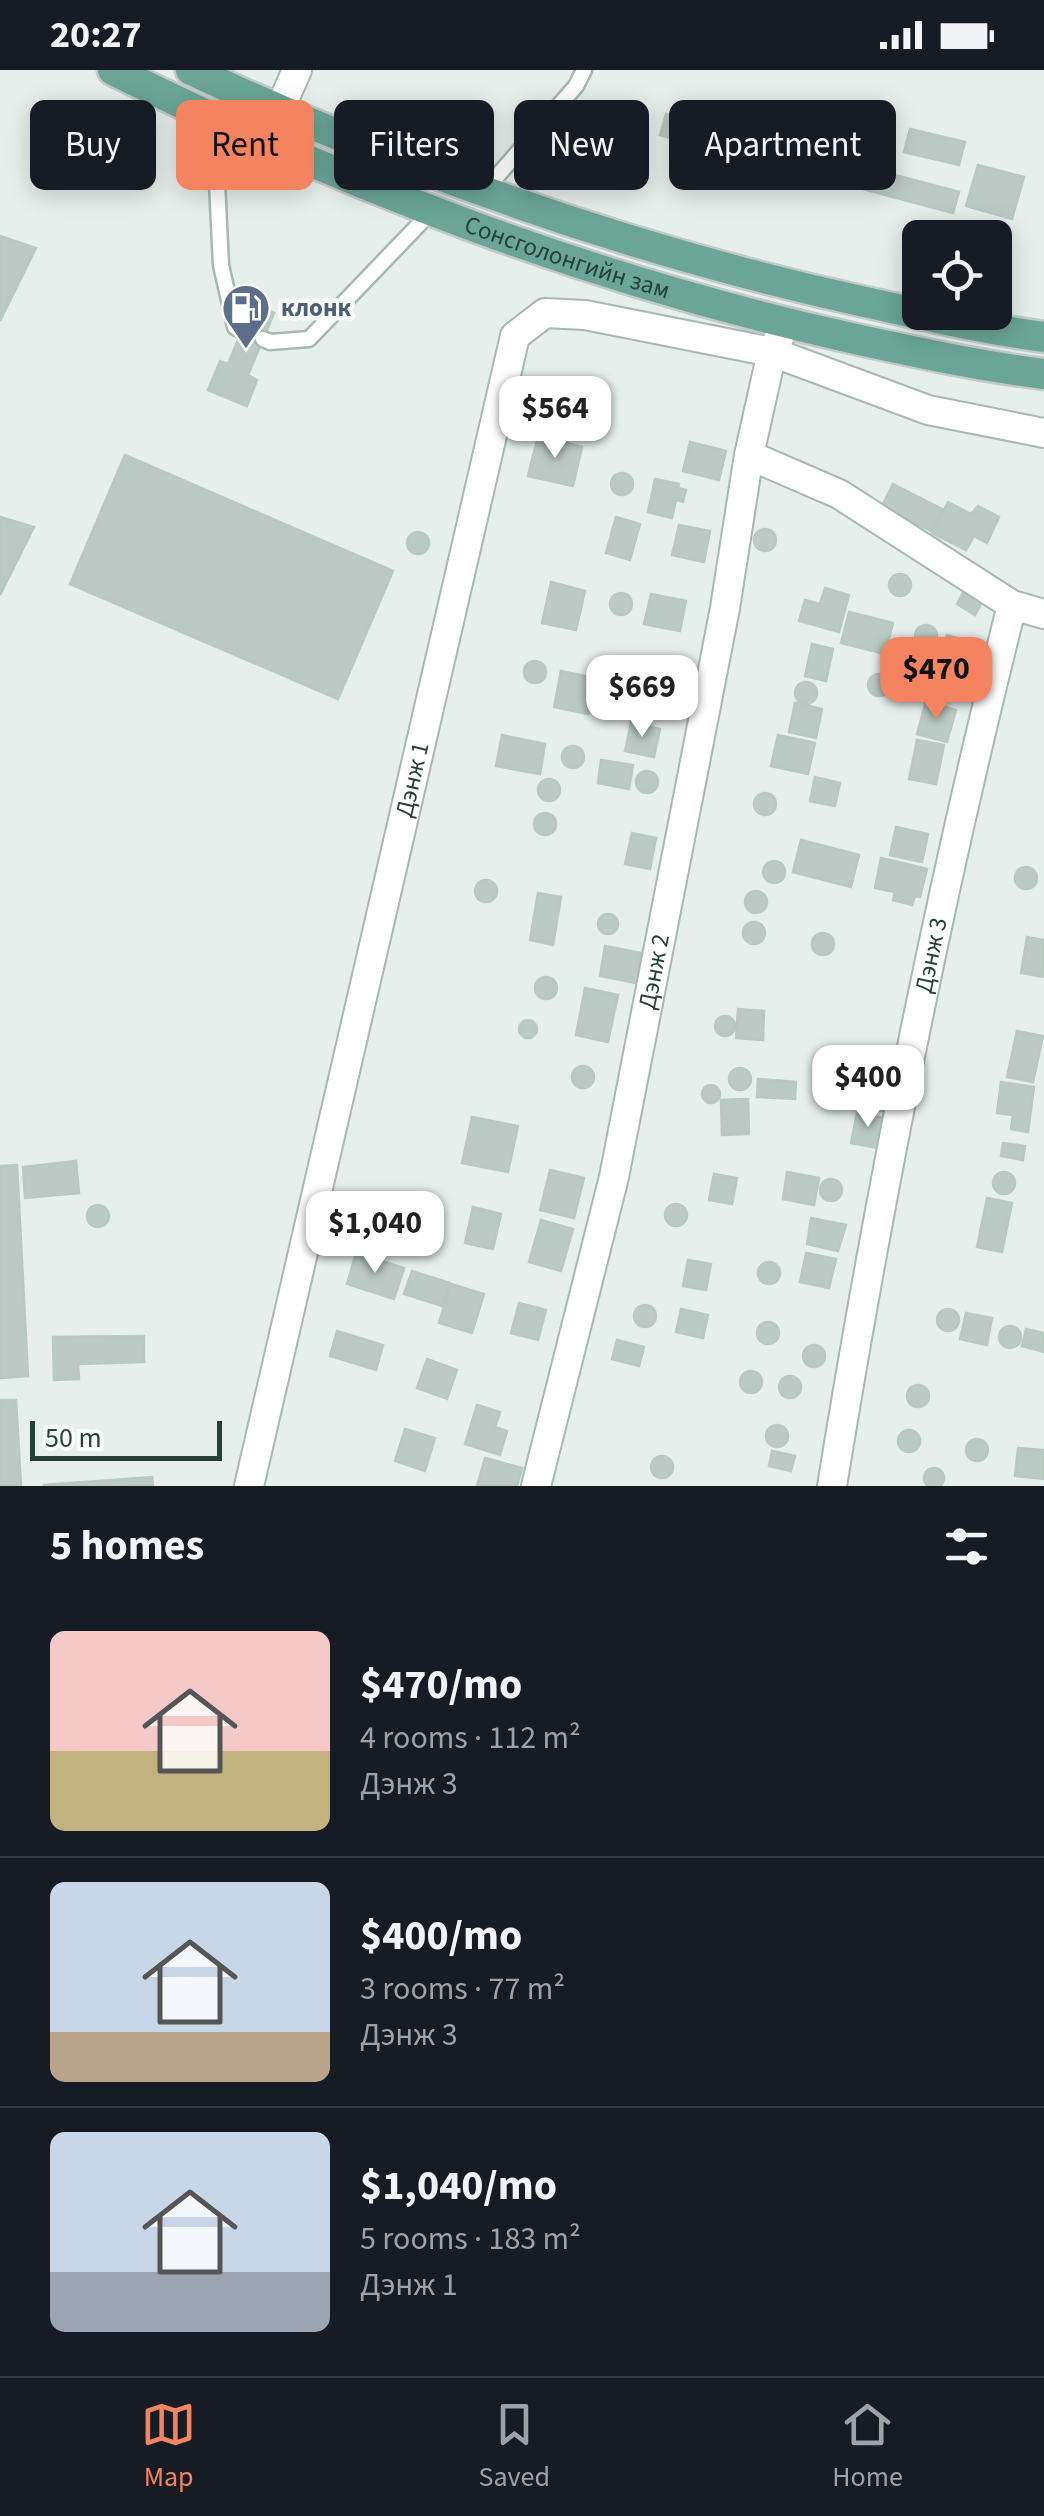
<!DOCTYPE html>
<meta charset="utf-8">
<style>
:root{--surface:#171b24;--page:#242831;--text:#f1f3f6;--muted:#9ea1a6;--line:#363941;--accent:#f4845f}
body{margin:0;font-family:"Source Sans 3",sans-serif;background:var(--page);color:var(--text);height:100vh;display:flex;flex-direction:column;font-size:38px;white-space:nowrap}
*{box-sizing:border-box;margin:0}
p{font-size:32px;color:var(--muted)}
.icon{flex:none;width:55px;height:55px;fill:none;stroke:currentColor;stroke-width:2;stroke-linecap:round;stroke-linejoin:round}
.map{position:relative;height:1416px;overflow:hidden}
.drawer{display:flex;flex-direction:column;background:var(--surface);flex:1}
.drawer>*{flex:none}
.hud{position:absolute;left:30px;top:30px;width:985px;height:90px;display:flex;gap:20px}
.fabs{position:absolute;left:902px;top:150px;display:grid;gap:20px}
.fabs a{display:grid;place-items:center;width:110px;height:110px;border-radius:15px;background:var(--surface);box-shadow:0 5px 25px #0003;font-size:50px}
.scale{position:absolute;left:30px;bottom:25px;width:192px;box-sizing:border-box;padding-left:10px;border:5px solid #24423a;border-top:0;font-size:28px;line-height:35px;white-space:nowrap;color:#24423a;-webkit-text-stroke:8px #f7fbf9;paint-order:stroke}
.price{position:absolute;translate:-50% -85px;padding:0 22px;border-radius:20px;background:#fff;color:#222;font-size:32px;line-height:65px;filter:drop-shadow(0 2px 5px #0008)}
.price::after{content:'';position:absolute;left:50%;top:60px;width:30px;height:22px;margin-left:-15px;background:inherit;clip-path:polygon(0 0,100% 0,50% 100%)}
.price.current{background:var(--accent);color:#111}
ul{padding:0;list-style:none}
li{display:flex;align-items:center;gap:30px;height:250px;padding:0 50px}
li+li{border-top:2px solid var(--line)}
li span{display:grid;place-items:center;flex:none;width:280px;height:200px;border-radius:15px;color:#555}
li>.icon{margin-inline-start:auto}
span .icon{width:120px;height:120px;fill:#fffc;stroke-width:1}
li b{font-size:42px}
h2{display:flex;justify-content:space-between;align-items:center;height:120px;padding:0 50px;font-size:42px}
.tag{padding:0 35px;border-radius:15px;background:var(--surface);box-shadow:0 5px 25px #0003;font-size:35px;line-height:90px}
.tag.current{background:var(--accent);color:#111}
.status{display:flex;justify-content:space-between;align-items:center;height:70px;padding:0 50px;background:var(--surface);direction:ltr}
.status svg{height:28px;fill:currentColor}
.tabs{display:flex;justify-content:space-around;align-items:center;height:140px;border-top:2px solid var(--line);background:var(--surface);font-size:28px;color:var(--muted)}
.tabs a{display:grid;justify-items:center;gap:5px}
.tabs .current{color:var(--accent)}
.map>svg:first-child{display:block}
</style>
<div class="status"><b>20:27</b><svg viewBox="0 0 49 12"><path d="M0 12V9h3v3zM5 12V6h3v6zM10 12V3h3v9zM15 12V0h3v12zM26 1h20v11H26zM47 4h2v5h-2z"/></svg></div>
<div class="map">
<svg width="1044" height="1416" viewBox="0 0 1044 1416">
<rect width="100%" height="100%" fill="#e6efeb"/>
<path fill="#bbcac4" stroke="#b8c9c2" stroke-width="2.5" d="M666 44 777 74 771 95 660 65Z
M910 59 965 72 959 95 904 82Z
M793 78 959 122 953 143 788 99Z
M978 95 1024 107 1012 149 966 136Z
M0 166 36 178 0 251Z
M253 234 274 243 248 305 257 310 247 336 208 320 220 291 228 294Z
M538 366 582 377 573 416 528 406Z
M690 372 726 381 719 410 683 401Z
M125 385 393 501 338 629 70 514Z
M611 414a11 11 0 1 1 22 0a11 11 0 1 1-22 0Z
M655 409 679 414 678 418 686 420 683 432 676 430 672 448 648 442Z
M893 414 942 439 931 461 882 436Z
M948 432 971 444 978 436 999 447 987 473 974 466 966 480 932 463Z
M0 447 34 457 0 525Z
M616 447 640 454 630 490 606 483Z
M679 455 710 461 704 492 672 485Z
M754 470a11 11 0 1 1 22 0a11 11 0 1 1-22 0Z
M407 473a11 11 0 1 1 22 0a11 11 0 1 1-22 0Z
M889 515a11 11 0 1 1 22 0a11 11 0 1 1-22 0Z
M551 512 585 521 576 560 542 553Z
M968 513 987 523 975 545 957 534Z
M825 518 849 525 839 562 799 551 805 530 820 534Z
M610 534a11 11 0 1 1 22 0a11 11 0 1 1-22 0Z
M651 524 686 531 680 561 644 554Z
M849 542 893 553 885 584 841 573Z
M915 566a11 11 0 1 1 22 0a11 11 0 1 1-22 0Z
M947 565 974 573 965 606 937 598Z
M812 574 833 579 826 611 805 606Z
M524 602a11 11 0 1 1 22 0a11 11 0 1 1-22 0Z
M561 601 594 608 588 644 554 637Z
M868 615a11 11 0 1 1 22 0a11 11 0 1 1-22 0Z
M795 623a11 11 0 1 1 22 0a11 11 0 1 1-22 0Z
M926 631 956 640 947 672 917 664Z
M795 633 822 639 816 668 789 662Z
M631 653 660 659 654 687 625 681Z
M502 665 545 674 540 704 496 696Z
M778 665 815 673 808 704 771 696Z
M917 670 944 675 936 714 909 709Z
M562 687a11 11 0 1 1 22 0a11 11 0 1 1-22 0Z
M601 690 633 695 629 719 598 713Z
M636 712a11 11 0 1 1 22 0a11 11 0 1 1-22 0Z
M815 707 840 713 835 736 810 731Z
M538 720a11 11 0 1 1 22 0a11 11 0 1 1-22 0Z
M754 734a11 11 0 1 1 22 0a11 11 0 1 1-22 0Z
M534 754a11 11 0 1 1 22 0a11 11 0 1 1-22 0Z
M896 757 928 764 922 792 890 785Z
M632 763 656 768 650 799 625 794Z
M801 770 859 785 851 817 793 802Z
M881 788 927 799 920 827 915 826 912 835 893 830 895 822 875 818Z
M763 802a11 11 0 1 1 22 0a11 11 0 1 1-22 0Z
M1015 808a11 11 0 1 1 22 0a11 11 0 1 1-22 0Z
M475 821a11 11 0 1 1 22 0a11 11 0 1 1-22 0Z
M745 832a11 11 0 1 1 22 0a11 11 0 1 1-22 0Z
M538 823 561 827 553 875 530 870Z
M598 854a10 10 0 1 1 20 0a10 10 0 1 1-20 0Z
M743 863a11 11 0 1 1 22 0a11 11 0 1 1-22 0Z
M812 874a11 11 0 1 1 22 0a11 11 0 1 1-22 0Z
M1027 867 1044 870V907L1021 903Z
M605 876 641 883 636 913 600 906Z
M535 918a11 11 0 1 1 22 0a11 11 0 1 1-22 0Z
M585 918 618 925 608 972 576 965Z
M738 939 764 941 763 970 736 968Z
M715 956a10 10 0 1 1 20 0a10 10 0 1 1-20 0Z
M519 959a9 9 0 1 1 18 0a9 9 0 1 1-18 0Z
M1017 961 1043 966 1033 1012 1007 1007Z
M572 1007a11 11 0 1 1 22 0a11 11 0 1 1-22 0Z
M866 998 891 1003 883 1041 858 1036Z
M729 1009a11 11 0 1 1 22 0a11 11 0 1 1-22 0Z
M758 1009 796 1012 795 1029 757 1027Z
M1001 1012 1034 1017 1028 1062 1011 1059 1013 1045 997 1043Z
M702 1024a9 9 0 1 1 18 0a9 9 0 1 1-18 0Z
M748 1029 749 1064 722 1065 721 1030Z
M857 1043 884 1048 878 1078 851 1073Z
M472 1047 518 1056 508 1102 462 1093Z
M1003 1073 1025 1076 1023 1090 1001 1086Z
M76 1091 79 1123 25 1128 23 1097Z
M17 1095 28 1306 0 1308V1096Z
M550 1100 584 1108 574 1148 540 1140Z
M787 1102 819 1108 814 1135 783 1129Z
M993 1113a11 11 0 1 1 22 0a11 11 0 1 1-22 0Z
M714 1104 737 1108 732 1134 709 1130Z
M820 1120a11 11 0 1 1 22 0a11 11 0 1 1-22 0Z
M987 1128 1012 1133 1002 1182 977 1177Z
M665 1145a11 11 0 1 1 22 0a11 11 0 1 1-22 0Z
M87 1146a11 11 0 1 1 22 0a11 11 0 1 1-22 0Z
M473 1137 501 1144 493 1179 465 1173Z
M811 1148 846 1155 838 1181 807 1174Z
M541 1150 573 1159 561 1201 529 1192Z
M356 1183 404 1198 394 1229 347 1214Z
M806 1183 836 1189 829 1218 800 1212Z
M688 1190 711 1194 706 1220 683 1216Z
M758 1203a11 11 0 1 1 22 0a11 11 0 1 1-22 0Z
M412 1201 450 1213 442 1236 404 1224Z
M451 1214 484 1224 472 1263 439 1253Z
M519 1233 546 1240 538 1270 511 1263Z
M634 1246a11 11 0 1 1 22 0a11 11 0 1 1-22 0Z
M681 1239 708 1245 703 1268 676 1262Z
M937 1250a11 11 0 1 1 22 0a11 11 0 1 1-22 0Z
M966 1243 992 1248 987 1275 960 1269Z
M757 1263a11 11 0 1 1 22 0a11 11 0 1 1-22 0Z
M999 1267a11 11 0 1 1 22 0a11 11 0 1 1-22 0Z
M1026 1259 1044 1263V1282L1022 1276Z
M337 1261 383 1275 376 1300 330 1286Z
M144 1266V1292L78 1294 79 1309 54 1310 53 1267Z
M617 1270 644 1277 639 1296 612 1289Z
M803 1286a11 11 0 1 1 22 0a11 11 0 1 1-22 0Z
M427 1289 457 1300 447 1329 417 1318Z
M740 1312a11 11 0 1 1 22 0a11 11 0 1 1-22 0Z
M779 1317a11 11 0 1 1 22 0a11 11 0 1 1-22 0Z
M907 1326a11 11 0 1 1 22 0a11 11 0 1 1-22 0Z
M0 1330H16L21 1416H0Z
M477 1335 500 1342 495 1357 507 1361 500 1385 465 1374Z
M766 1366a11 11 0 1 1 22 0a11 11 0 1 1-22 0Z
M405 1359 435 1368 425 1401 395 1391Z
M898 1371a11 11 0 1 1 22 0a11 11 0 1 1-22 0Z
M966 1380a11 11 0 1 1 22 0a11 11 0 1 1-22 0Z
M1018 1378 1044 1380V1409L1015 1406Z
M772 1381 795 1386 791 1401 769 1396Z
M651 1397a11 11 0 1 1 22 0a11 11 0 1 1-22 0Z
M485 1388 522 1398 517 1416H477Z
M924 1408a10 10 0 1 1 20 0a10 10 0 1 1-20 0Z
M152 1407 153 1416H44V1415Z"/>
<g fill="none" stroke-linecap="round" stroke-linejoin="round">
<g stroke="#a8b8b2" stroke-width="19">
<path id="lane" d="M214 51 221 195 235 257 242 261
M485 120 576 16 584 0
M263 269 270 272 309 269 430 143"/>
</g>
<g stroke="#a8b8b2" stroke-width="32">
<g id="street">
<path d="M279 41 297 0"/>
<path d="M779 268 772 282 749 385 839 424 1012 535 1044 544"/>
<path id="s1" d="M249 1416 515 266 545 243 585 245 772 282 928 340 1044 363"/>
<path id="s2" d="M536 1416 614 1107 725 538 749 385"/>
<path id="s3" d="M832 1416C880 1121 939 825 1012 535"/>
</g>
</g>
<g stroke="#c2cac8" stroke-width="35">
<g id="primary">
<path id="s4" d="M113 0C351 118 591 210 851 268 915 282 979 296 1044 304"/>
<path d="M191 0C407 101 632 181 865 232 924 245 984 259 1044 267"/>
</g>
</g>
<use href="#lane" stroke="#fff" stroke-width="14"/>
<use href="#street" stroke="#fff" stroke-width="28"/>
<use href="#primary" stroke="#6aa596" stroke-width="30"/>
</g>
<defs>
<g id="fuel-pin" transform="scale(2.5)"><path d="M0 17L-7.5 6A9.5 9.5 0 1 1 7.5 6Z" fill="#5c6f8a" stroke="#f7fbf9"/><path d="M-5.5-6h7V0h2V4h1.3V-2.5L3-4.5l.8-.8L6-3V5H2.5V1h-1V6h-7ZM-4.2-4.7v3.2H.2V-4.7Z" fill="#fff"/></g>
</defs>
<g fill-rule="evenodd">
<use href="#fuel-pin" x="246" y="238"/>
</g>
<g text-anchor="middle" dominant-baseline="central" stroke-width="9" stroke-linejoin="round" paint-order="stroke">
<g font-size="25" fill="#24423a" stroke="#f7fbf9">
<text stroke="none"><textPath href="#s4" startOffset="492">Сонсголонгийн зам</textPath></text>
<text stroke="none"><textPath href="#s1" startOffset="725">Дэнж 1</textPath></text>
<text stroke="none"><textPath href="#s3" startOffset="540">Дэнж 3</textPath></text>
<text stroke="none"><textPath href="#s2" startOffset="528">Дэнж 2</textPath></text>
</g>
<g font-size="25" font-weight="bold" fill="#4e5e75" stroke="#f7fbf9" text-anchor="start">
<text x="281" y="238">клонк</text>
</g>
</g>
</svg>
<div class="fabs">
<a><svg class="icon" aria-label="locate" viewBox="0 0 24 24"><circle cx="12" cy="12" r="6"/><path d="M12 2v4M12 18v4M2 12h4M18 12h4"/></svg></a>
</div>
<div class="scale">50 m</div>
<b class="price" style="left:555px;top:391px">$564</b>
<b class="price current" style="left:936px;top:652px">$470</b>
<b class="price" style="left:642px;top:670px">$669</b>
<b class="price" style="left:868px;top:1060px">$400</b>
<b class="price" style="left:375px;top:1206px">$1,040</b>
<div class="hud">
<a class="tag">Buy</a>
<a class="tag current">Rent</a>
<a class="tag">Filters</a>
<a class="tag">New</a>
<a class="tag">Apartment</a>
</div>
</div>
<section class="drawer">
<h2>5 homes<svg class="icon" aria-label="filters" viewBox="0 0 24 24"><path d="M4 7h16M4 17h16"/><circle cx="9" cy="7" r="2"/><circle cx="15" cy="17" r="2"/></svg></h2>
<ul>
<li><span style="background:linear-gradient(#f6c9c9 60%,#c2b280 0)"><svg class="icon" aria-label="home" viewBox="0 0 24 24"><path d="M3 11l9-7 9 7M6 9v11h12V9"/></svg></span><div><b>$470/mo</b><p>4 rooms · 112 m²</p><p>Дэнж 3</p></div></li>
<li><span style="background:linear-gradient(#c9d6e8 75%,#b9a48a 0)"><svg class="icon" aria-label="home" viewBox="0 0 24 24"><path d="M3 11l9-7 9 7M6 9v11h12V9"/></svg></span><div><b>$400/mo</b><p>3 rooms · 77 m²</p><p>Дэнж 3</p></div></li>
<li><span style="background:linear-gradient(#c9d6e8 70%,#9aa5b1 0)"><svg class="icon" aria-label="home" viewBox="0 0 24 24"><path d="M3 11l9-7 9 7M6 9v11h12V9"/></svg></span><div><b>$1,040/mo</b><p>5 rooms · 183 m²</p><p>Дэнж 1</p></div></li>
</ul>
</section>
<nav class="tabs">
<a class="current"><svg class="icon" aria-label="map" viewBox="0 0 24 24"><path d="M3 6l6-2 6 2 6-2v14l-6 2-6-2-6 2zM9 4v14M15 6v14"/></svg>Map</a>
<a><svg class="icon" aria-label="saved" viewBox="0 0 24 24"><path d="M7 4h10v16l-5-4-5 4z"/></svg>Saved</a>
<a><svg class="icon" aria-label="home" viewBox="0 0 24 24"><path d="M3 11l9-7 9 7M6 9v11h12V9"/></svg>Home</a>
</nav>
